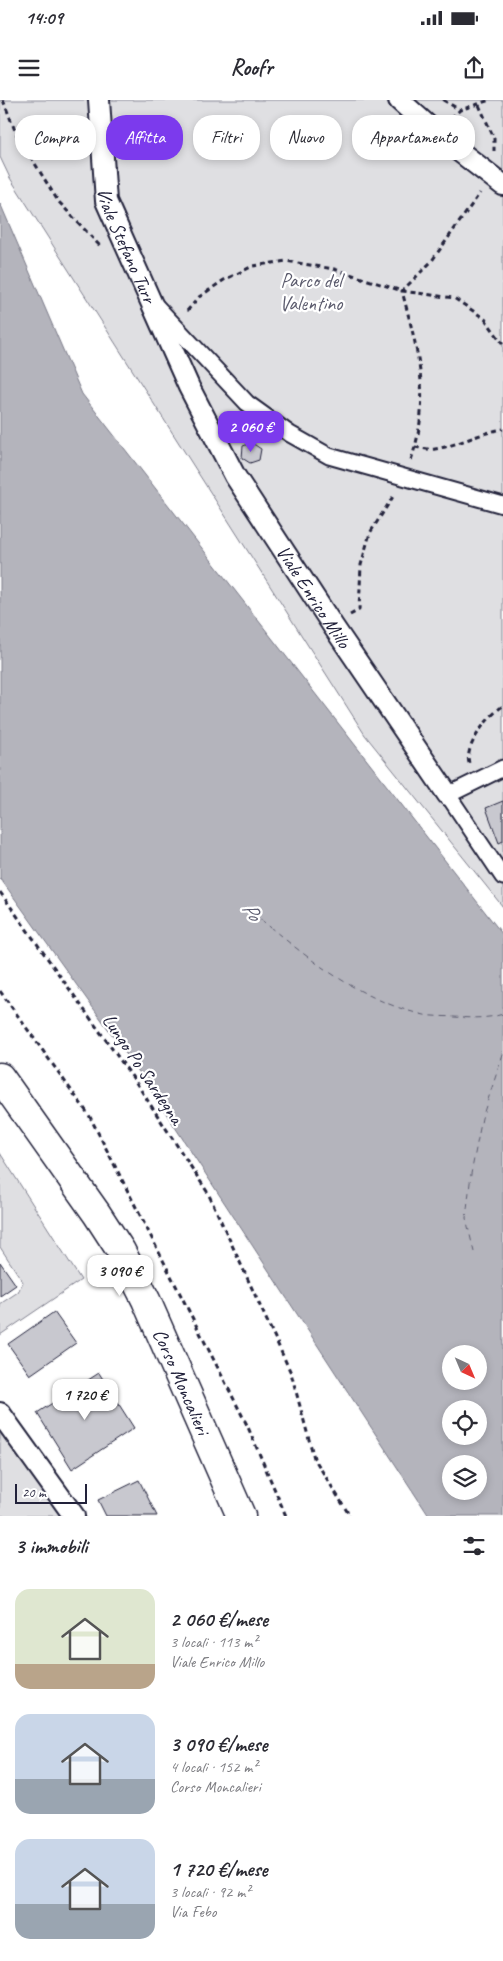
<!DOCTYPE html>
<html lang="it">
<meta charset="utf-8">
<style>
:root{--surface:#fff;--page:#f7f7f7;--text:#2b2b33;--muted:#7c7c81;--accent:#7c3aed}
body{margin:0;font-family:Caveat,sans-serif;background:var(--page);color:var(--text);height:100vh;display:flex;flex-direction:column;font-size:19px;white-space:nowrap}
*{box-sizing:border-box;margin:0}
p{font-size:16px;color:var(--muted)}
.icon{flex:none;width:28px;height:28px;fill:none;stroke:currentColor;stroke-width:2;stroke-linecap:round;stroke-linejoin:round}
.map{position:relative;height:1416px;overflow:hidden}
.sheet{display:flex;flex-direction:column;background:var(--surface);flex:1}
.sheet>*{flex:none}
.guide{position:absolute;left:15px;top:15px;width:474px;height:45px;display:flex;gap:10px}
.needle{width:32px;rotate:136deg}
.tools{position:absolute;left:442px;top:1245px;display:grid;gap:10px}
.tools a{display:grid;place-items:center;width:45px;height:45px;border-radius:50%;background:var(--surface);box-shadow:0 2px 8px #0003;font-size:25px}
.scale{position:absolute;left:15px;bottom:12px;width:72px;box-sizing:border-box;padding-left:5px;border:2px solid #22223b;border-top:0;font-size:14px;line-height:18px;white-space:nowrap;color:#22223b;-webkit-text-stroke:4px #fff;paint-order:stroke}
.price{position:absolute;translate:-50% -42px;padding:0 11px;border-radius:10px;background:#fff;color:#222;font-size:16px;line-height:32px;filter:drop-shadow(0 1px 2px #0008)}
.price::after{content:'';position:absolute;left:50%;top:30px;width:15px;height:11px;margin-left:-8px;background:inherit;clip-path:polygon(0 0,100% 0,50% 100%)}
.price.selected{background:var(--accent);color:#fff}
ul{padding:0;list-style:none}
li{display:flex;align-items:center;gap:15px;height:125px;padding:0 15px}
li span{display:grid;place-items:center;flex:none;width:140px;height:100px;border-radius:15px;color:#555}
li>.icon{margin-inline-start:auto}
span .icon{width:60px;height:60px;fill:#fffc;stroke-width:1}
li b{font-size:21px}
h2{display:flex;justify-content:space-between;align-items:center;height:60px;padding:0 15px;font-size:21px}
.chip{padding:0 18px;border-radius:20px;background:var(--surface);box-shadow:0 2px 8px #0003;font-size:18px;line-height:45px}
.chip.selected{background:var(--accent);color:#fff}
.status{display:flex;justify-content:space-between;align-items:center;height:35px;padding:0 25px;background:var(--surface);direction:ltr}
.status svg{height:14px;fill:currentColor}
header{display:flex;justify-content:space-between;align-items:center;height:65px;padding:0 15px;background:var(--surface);font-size:22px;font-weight:700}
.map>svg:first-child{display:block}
</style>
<div class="status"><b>14:09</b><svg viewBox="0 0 49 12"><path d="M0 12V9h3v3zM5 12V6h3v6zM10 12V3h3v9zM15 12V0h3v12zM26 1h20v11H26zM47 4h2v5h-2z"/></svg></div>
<header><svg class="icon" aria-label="menu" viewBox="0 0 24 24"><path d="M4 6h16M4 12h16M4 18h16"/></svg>Roofr<svg class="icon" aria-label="share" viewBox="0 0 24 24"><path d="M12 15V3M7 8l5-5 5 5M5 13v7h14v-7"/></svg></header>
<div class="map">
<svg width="503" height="1416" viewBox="0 0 503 1416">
<rect width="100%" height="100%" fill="#fff"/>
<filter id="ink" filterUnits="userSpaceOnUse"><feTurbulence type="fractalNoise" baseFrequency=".02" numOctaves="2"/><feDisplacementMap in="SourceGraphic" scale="10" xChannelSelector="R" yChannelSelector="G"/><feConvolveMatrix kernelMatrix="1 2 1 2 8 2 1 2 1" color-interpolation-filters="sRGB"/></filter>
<g filter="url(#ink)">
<path fill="#dfdfe2" stroke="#80808e" d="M0 0H503V807L365 635 10 78 0 57Z
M0 1053 81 1180 0 1235V1204L18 1192 23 1182 0 1147Z
M0 1329 63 1416H0Z"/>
<path fill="#b4b4bc" stroke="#7a7a88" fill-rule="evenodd" d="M0 103 82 294 503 835V1416H429L139 972 0 778ZM451 1254H479V1281H451ZM451 1309H479V1336H451ZM451 1364H479V1391H451Z"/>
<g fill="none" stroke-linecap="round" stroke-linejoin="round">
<path stroke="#5c5c6f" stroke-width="1" stroke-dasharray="6 5" stroke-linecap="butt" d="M252 812C302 854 355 898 420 914 430 917 443 916 454 917 469 918 488 919 503 914
M474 1152 466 1118 471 1074 482 1018 503 954"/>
</g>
<path fill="#c8c8cf" stroke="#22223b" d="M252 343 261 349 259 360 250 363 242 358 243 346Z
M503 701V741L499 743 486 708Z
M0 1162 16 1185 0 1196Z
M54 1212 76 1243 30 1275 8 1244Z
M99 1273 134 1328 72 1369 37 1313Z
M139 1380 157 1416H106L98 1400Z"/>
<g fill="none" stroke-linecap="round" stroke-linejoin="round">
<g stroke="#22223b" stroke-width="19">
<path id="pedestrian" d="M156 206 247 303 290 334 329 356 503 405
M503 668 448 695 503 777"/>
</g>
<g stroke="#22223b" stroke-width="24">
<g id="minor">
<path id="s1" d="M99 0 106 101 189 287 235 376 333 526 448 695"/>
<path d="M399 0 437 34 503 85"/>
<path d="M0 1313 74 1416"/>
</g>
</g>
<g stroke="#22223b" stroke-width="31">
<g id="secondary">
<path id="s2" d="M0 977 97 1114 121 1151 146 1200 241 1416"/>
</g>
</g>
<path stroke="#22223b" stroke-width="3" stroke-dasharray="5 4" stroke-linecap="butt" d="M3 0 16 33 58 101 100 146
M443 0 460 10
M479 5 494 38V51
M451 18 460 10 490 0
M187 211 199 197 224 180 253 166 286 161 334 169 402 191 454 198 485 219 503 244
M415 347C421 348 429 350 435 349 459 345 479 333 503 329
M411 360C432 298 418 252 402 191L431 162 480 93
M350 515 359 510 361 465 370 433 394 395
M469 663C464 646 489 615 503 606
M0 792 133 978 208 1093 291 1273 314 1358 350 1416
M0 891 89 1015 247 1325 286 1416"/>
<use href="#pedestrian" stroke="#fff" stroke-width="15"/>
<use href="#minor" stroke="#fff" stroke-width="20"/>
<use href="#secondary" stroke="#fff" stroke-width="28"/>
</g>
</g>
<g text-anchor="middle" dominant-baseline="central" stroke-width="4.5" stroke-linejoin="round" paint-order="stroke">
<g font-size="20" fill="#22223b" stroke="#fff">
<text stroke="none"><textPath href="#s1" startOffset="150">Viale Stefano Turr</textPath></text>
<text stroke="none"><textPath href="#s1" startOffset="549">Viale Enrico Millo</textPath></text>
<text transform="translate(143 969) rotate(56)">Lungo Po Sardegna</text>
<text stroke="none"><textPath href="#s2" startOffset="356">Corso Moncalieri</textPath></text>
</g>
<g font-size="20" fill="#5b5b6d" stroke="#fff">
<text x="311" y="180">Parco del<tspan x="311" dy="23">Valentino</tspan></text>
</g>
<g font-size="21" font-style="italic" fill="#5c5c6f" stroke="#fff">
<text transform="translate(252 811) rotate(57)">Po</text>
</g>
</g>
</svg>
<div class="tools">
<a><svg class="needle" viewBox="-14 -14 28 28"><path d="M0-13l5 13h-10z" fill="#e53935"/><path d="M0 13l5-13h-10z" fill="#7c7c81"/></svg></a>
<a><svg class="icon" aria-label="locate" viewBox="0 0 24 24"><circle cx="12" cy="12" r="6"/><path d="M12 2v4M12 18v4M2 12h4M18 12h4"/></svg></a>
<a><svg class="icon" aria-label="layers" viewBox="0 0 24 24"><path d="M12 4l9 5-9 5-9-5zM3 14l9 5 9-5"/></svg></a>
</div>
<div class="scale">20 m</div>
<b class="price selected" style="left:251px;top:353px">2 060 €</b>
<b class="price" style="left:120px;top:1197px">3 090 €</b>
<b class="price" style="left:85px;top:1321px">1 720 €</b>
<div class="guide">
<a class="chip">Compra</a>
<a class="chip selected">Affitta</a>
<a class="chip">Filtri</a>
<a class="chip">Nuovo</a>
<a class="chip">Appartamento</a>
</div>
</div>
<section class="sheet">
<h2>3 immobili<svg class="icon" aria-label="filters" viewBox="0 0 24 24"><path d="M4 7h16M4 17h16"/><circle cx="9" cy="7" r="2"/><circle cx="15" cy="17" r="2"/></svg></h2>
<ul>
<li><span style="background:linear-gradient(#dfe7d0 75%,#b9a48a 0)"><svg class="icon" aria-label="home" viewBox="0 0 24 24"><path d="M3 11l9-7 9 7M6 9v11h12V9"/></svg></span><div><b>2 060 €/mese</b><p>3 locali · 113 m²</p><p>Viale Enrico Millo</p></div></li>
<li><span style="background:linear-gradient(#c9d6e8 65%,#9aa5b1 0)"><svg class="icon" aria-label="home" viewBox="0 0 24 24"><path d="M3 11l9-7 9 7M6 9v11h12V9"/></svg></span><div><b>3 090 €/mese</b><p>4 locali · 152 m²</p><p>Corso Moncalieri</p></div></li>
<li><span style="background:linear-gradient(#c9d6e8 65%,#9aa5b1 0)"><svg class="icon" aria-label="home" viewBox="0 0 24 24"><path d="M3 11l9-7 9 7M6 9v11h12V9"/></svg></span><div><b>1 720 €/mese</b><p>3 locali · 92 m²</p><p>Via Febo</p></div></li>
</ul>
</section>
